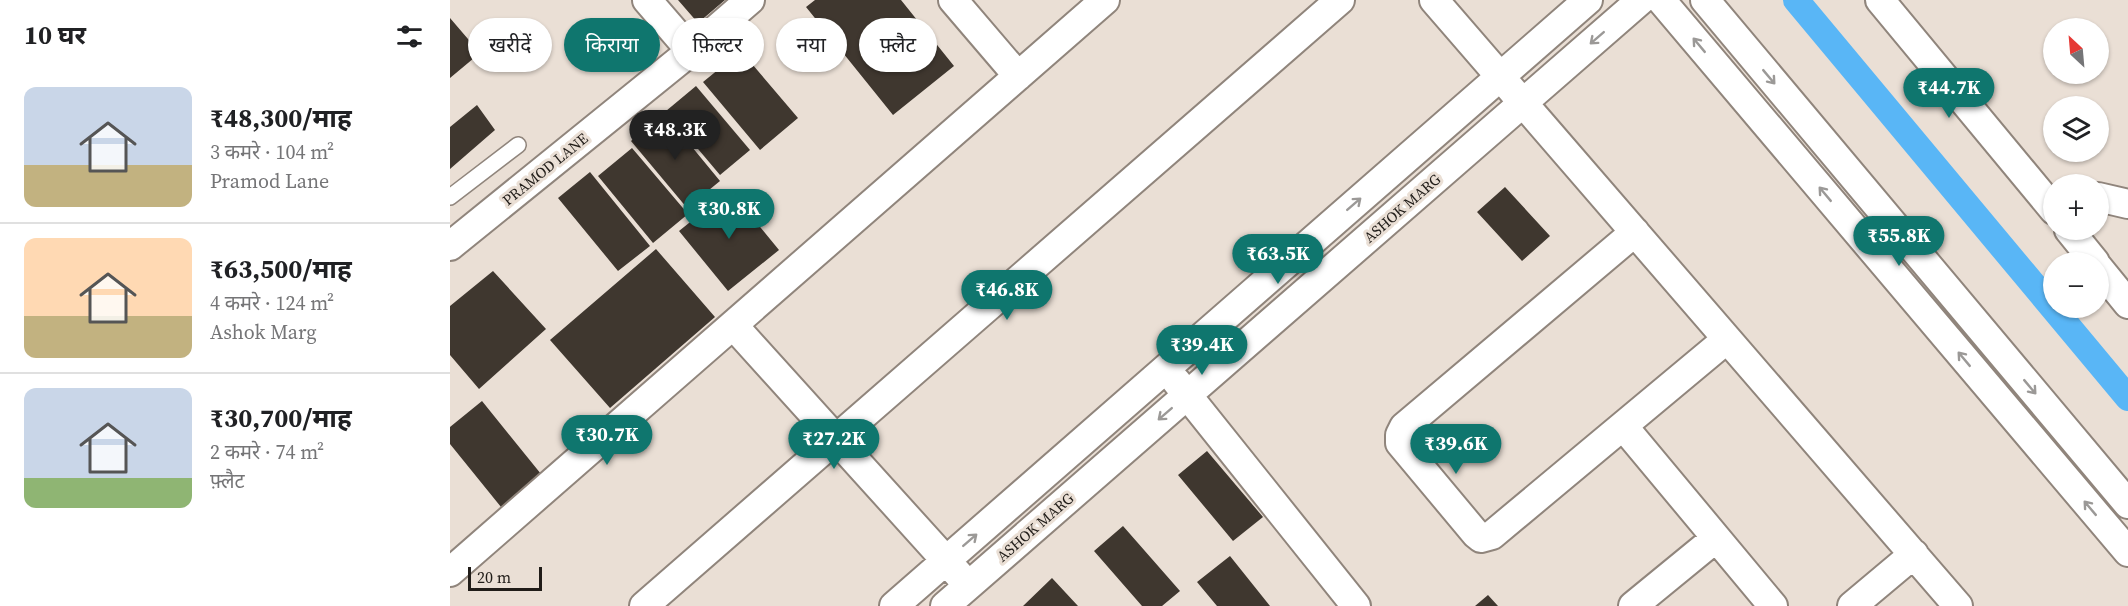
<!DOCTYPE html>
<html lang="hi">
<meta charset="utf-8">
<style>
:root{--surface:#fff;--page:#f2f2f2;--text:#202124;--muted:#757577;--line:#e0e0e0;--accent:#0f766e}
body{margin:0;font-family:"Source Serif 4","Noto Sans Devanagari",serif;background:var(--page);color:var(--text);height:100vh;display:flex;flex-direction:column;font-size:22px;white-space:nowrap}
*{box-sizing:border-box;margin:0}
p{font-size:20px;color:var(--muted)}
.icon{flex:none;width:33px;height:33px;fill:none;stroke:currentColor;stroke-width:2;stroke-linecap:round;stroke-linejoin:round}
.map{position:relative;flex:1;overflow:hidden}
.details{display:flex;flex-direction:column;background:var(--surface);width:450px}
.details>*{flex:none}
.guide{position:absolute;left:18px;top:18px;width:570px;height:54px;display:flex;gap:12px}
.needle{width:39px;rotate:334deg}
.tools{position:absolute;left:1593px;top:18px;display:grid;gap:12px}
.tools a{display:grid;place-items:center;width:66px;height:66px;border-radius:50%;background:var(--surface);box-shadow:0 2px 4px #0004;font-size:30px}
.scale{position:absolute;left:18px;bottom:15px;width:74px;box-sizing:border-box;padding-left:6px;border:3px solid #201c18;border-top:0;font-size:16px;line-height:21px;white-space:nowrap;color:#201c18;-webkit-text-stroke:4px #eadfd5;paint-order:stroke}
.price{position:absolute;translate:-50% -51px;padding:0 14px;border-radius:21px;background:var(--accent);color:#fff;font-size:20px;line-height:39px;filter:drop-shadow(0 2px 3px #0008)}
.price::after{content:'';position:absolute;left:50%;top:36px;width:18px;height:14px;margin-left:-9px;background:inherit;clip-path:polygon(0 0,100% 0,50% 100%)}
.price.active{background:#222;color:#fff}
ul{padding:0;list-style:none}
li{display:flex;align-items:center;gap:18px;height:150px;padding:0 24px}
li+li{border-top:2px solid var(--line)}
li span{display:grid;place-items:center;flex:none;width:168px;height:120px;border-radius:12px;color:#555}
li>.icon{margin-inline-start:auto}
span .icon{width:72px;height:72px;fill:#fffc;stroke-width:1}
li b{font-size:26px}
h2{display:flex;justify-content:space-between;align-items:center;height:72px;padding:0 24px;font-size:26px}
.pill{padding:0 21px;border-radius:27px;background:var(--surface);box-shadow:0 2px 4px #0004;font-size:21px;line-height:54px}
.pill.active{background:var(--accent);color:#fff}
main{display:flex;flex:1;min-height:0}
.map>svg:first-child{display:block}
</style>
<main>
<section class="details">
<h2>10 घर<svg class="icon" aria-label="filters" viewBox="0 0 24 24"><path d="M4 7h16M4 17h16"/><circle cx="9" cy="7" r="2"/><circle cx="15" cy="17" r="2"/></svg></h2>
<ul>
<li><span style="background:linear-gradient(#c9d6e8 65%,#c2b280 0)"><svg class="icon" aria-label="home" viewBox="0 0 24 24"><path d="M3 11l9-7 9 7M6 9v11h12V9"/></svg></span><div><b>₹48,300/माह</b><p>3 कमरे · 104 m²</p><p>Pramod Lane</p></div></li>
<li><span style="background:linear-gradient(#ffd9b3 65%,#c2b280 0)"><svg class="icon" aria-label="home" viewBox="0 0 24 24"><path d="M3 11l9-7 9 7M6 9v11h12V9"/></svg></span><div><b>₹63,500/माह</b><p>4 कमरे · 124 m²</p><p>Ashok Marg</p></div></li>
<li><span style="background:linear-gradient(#c9d6e8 75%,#8fb573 0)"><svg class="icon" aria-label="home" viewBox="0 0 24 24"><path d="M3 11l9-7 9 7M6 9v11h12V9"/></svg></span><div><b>₹30,700/माह</b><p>2 कमरे · 74 m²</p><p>फ़्लैट</p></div></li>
</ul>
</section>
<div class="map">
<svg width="1678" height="606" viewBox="0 0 1678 606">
<rect width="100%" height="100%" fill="#eadfd5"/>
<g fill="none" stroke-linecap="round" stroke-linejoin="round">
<path stroke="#59b6f6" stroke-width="26" d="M1346 0 1678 398"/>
</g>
<path fill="#3f372f" d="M228 0H275L248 23Z
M365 0H451L504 66 443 115 356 7Z
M0 18 30 53 0 78Z
M291 51 348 118 310 150 253 82Z
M246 86 300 150 270 175 216 111Z
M27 105 45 130 0 169V127Z
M214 113 270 181 237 208 181 141Z
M182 148 238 214 203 243 148 176Z
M140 172 200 246 168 271 108 198Z
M1055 187 1100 236 1072 261 1027 212Z
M280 190 329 250 278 291 229 231Z
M206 249 265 317 160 408 100 340Z
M43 271 96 329 29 389 0 355V306Z
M32 401 91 474 51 507 0 444V427Z
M757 451 813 517 783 541 728 475Z
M673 526 730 591 712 606H692L644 551Z
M780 556 820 606H767L747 582Z
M602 578 628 606H573Z
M1038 595 1048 606H1025Z"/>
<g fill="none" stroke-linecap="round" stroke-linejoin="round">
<g stroke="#90857c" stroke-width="18">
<path id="service" d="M0 197 68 145"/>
</g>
<g stroke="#90857c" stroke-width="32">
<path id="minor" d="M197 0 241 51
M503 0 568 76
M984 0 1508 606
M1211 0 1678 552
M1255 0 1678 504
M1430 0 1604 210
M1648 197 1678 204
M1619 230 1645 262
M1185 232 954 427 950 435V443L1026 534 1031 538 1042 535 1277 339
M0 246 241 51 300 0
M1648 267 1678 304
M283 325 509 575
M726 381 906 606
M1173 426 1323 606
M0 572 655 0
M194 606 890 0
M444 606 1138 0
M495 606 1191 0
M1183 606 1266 538
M1402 606 1464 554"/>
</g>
<use href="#service" stroke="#fff" stroke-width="15"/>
<use href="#minor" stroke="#fff" stroke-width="28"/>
</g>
<defs><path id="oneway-shaft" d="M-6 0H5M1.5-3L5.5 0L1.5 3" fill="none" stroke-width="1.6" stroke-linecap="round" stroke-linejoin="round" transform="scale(1.5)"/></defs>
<g stroke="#9b9997">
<use href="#oneway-shaft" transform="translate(1147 38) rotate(139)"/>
<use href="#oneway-shaft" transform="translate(1249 45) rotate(-130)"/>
<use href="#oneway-shaft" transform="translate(1319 77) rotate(50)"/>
<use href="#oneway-shaft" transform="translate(1375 194) rotate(-130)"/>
<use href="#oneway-shaft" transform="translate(904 204) rotate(-41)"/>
<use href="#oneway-shaft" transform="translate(1514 359) rotate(-130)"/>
<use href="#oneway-shaft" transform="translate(1580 387) rotate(50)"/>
<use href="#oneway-shaft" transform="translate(715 414) rotate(139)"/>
<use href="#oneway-shaft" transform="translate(1640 508) rotate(-130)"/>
<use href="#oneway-shaft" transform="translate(520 540) rotate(-41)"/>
</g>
<g text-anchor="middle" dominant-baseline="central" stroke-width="6" stroke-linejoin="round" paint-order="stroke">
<g font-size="15" fill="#201c18" stroke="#eadfd5">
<text transform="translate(95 169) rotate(-39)">PRAMOD LANE</text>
<text transform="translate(952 208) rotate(-41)">ASHOK MARG</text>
<text transform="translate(585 527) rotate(-41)">ASHOK MARG</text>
</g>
</g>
</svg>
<div class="tools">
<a><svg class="needle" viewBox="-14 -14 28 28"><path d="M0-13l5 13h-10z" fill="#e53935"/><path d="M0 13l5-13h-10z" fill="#757577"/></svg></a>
<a><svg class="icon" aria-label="layers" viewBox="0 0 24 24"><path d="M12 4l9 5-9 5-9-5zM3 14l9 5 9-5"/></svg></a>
<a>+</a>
<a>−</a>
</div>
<div class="scale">20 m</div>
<b class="price" style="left:1499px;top:119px">₹44.7K</b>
<b class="price active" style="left:225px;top:161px">₹48.3K</b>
<b class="price" style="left:279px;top:240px">₹30.8K</b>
<b class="price" style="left:1449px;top:267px">₹55.8K</b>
<b class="price" style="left:828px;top:285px">₹63.5K</b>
<b class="price" style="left:557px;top:321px">₹46.8K</b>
<b class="price" style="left:752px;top:376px">₹39.4K</b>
<b class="price" style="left:157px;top:466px">₹30.7K</b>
<b class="price" style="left:384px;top:470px">₹27.2K</b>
<b class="price" style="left:1006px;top:475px">₹39.6K</b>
<div class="guide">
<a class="pill">खरीदें</a>
<a class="pill active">किराया</a>
<a class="pill">फ़िल्टर</a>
<a class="pill">नया</a>
<a class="pill">फ़्लैट</a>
</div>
</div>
</main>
